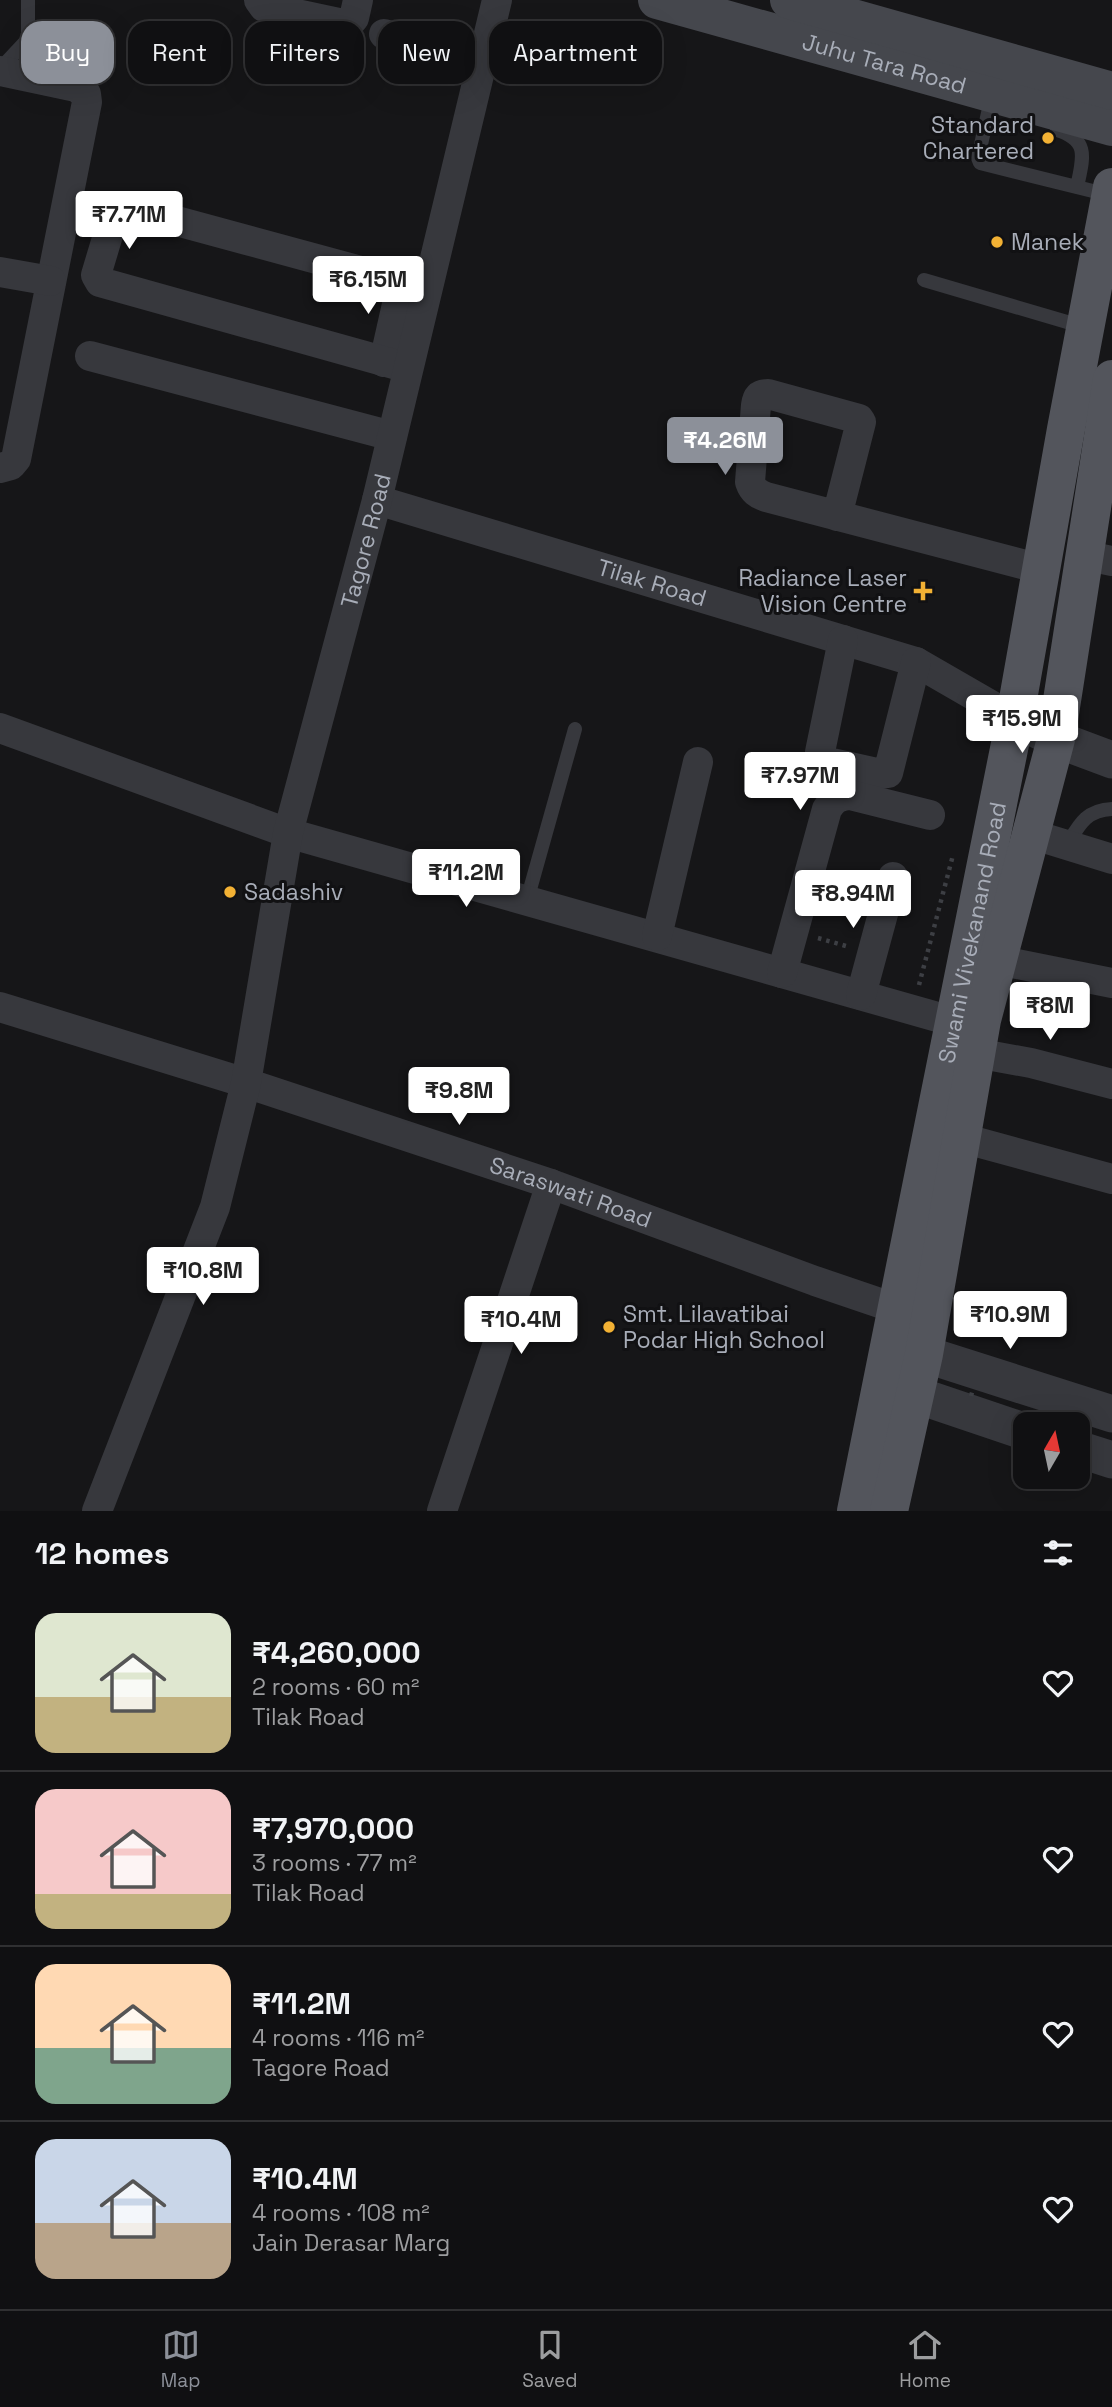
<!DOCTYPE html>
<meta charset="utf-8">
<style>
:root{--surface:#101012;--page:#1e1e20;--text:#f1f3f6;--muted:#9c9d9f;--line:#303032;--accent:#8c9099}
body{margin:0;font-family:"Space Grotesk",sans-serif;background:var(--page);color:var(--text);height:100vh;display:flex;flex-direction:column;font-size:26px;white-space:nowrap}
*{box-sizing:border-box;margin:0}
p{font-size:23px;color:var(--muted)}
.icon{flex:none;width:38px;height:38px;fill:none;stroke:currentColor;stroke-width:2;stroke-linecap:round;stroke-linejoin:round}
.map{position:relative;height:1511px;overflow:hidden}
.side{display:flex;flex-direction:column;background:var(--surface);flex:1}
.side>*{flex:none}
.banner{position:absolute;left:21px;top:21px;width:700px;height:63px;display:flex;gap:14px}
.needle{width:46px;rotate:9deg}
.buttons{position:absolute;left:1013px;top:1412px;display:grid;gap:14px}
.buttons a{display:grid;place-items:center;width:77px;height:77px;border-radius:14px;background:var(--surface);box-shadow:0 7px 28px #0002,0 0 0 2px var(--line);font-size:35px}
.price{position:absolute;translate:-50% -60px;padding:0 16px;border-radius:7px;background:#fff;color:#222;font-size:23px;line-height:46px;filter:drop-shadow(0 2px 4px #0008)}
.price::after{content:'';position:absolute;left:50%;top:42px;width:21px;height:16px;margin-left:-10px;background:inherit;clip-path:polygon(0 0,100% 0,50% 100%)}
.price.current{background:var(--accent);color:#fff}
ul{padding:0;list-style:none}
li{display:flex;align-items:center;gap:21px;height:175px;padding:0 35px}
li+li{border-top:2px solid var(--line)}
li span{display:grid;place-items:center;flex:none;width:196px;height:140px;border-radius:21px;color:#555}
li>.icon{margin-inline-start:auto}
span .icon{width:84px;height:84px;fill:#fffc;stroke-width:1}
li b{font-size:30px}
h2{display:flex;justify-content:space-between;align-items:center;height:84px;padding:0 35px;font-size:30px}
.pill{padding:0 24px;border-radius:21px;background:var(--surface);box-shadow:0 7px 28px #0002,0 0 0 2px var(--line);font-size:24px;line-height:63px}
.pill.current{background:var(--accent);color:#fff}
.dock{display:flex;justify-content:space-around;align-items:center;height:98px;border-top:2px solid var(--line);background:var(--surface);font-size:19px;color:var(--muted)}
.dock a{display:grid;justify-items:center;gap:4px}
.dock .current{color:var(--accent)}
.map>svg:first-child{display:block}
</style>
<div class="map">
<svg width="1112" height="1511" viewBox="0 0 1112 1511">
<rect width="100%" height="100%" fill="#161618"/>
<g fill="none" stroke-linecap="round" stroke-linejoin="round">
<path stroke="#3d3f44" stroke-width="4.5" stroke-dasharray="3.5 5" stroke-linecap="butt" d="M818 938 846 946
M919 985 953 855"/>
<path stroke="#37383d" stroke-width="14" d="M0 69 28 39V0
M992 95 978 158 980 163 1109 195
M1057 130C1090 140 1083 158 1077 187
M924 280 1084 327
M1067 845C1079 825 1086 810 1112 809
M527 900 575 729"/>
<g stroke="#37383d" stroke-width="30">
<path d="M259 0 264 7 348 25 354 18 358 0"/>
<path d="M384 34 482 60"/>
<path d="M0 71 76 87 86 94 87 102 16 459 11 465 0 468"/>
<path d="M0 272 51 281"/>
<path d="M90 356 392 436"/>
<path d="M384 362 402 282"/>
<path d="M408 368 100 282 96 275 114 215 125 207 427 289"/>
<path id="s1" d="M377 500 916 662 1013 718"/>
<path d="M837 516 861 422 859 419 768 394C760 394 757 397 756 405L750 482C753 491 758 494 766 497L1041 569"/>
<path d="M1083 555 1112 561"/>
<path d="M843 640 820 752 821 759 827 762 881 774 888 773 916 662"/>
<path d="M0 728 288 833 955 1022"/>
<path d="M1031 834 1112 859"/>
<path d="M657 936 698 762"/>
<path d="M997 960 1112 983"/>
<path d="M782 973 827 809C834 799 838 796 850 795L930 815"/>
<path d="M861 995 893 877"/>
<path id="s2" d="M0 1007 246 1083 551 1184 815 1281 915 1315"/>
<path d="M976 1053 1031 1063 1112 1084"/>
<path d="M962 1138 1112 1179"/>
<path id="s3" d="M97 1511 215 1207 246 1083 288 833 377 500 497 0"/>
<path d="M442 1511 551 1184"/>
</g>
<path stroke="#37383d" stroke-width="37" d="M1013 718 1056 739 1112 760
M896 1345 1112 1414
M887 1385 1026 1432
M1078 1449 1112 1460"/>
<g stroke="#45474d" stroke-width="38">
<path id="s4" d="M657 0 1112 127"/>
<path d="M789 0 1112 91"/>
</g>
<g stroke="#53555c" stroke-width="38">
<path id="s5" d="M856 1511 1011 739 1066 429 1112 187"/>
<path d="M889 1511 924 1354 982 1020 1056 739 1112 379"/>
</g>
<path stroke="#3d3f44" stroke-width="4.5" stroke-dasharray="3.5 5" stroke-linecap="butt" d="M971 1396 973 1389"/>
</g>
<g fill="#f2b134" stroke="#111113" stroke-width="2.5">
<circle cx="1048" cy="138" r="7"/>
<circle cx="997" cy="242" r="7"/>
<path d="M919.5 580.5h7v7h7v7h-7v7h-7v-7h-7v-7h7z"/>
<circle cx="230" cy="892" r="7"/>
<circle cx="609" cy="1327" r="7"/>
</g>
<g text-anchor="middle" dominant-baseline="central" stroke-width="6" stroke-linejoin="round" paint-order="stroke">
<g font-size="23" fill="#a8adb8" stroke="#111113">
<text stroke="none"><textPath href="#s4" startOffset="236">Juhu Tara Road</textPath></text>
<text stroke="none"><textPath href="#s3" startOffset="1010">Tagore Road</textPath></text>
<text stroke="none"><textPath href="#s1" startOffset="287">Tilak Road</textPath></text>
<text stroke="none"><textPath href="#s5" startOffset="590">Swami Vivekanand Road</textPath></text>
<text stroke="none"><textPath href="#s2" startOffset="600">Saraswati Road</textPath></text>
</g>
<g font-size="23" fill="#a8adb8" stroke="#111113" text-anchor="start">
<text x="1034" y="125" text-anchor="end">Standard<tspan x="1034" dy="26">Chartered</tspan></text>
<text x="1011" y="242">Manek</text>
<text x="907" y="578" text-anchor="end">Radiance Laser<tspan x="907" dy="26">Vision Centre</tspan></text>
<text x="244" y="892">Sadashiv</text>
<text x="623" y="1314">Smt. Lilavatibai<tspan x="623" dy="26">Podar High School</tspan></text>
</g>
</g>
</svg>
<div class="buttons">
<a><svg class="needle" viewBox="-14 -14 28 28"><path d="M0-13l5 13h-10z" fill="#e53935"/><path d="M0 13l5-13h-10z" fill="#9c9d9f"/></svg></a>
</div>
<b class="price" style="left:129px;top:251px">₹7.71M</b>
<b class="price" style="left:368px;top:316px">₹6.15M</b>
<b class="price current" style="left:725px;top:477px">₹4.26M</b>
<b class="price" style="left:1022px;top:755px">₹15.9M</b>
<b class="price" style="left:800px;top:812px">₹7.97M</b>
<b class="price" style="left:466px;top:909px">₹11.2M</b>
<b class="price" style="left:853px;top:930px">₹8.94M</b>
<b class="price" style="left:1050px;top:1042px">₹8M</b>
<b class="price" style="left:459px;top:1127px">₹9.8M</b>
<b class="price" style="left:203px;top:1307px">₹10.8M</b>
<b class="price" style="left:1010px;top:1351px">₹10.9M</b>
<b class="price" style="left:521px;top:1356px">₹10.4M</b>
<div class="banner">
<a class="pill current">Buy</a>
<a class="pill">Rent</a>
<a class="pill">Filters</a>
<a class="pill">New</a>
<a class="pill">Apartment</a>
</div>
</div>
<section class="side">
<h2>12 homes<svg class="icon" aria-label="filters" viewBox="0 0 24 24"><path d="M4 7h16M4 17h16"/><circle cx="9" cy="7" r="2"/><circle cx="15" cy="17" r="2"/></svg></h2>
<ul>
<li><span style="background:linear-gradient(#dfe7d0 60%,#c2b280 0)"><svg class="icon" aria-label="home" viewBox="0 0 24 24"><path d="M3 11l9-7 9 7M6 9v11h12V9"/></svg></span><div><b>₹4,260,000</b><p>2 rooms · 60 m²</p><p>Tilak Road</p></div><svg class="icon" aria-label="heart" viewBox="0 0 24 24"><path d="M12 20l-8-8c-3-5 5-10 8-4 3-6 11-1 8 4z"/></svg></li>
<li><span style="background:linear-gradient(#f6c9c9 75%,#c2b280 0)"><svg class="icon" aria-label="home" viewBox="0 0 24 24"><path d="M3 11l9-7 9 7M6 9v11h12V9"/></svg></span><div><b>₹7,970,000</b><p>3 rooms · 77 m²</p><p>Tilak Road</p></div><svg class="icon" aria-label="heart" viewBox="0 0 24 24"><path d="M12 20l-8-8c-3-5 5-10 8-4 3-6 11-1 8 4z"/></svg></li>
<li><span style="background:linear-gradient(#ffd9b3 60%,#7fa58c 0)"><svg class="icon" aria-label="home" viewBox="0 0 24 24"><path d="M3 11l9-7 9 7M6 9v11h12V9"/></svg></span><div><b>₹11.2M</b><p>4 rooms · 116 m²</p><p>Tagore Road</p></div><svg class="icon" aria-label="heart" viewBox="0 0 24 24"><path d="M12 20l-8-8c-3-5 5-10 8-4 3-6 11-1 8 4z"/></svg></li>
<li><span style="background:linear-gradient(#c9d6e8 60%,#b9a48a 0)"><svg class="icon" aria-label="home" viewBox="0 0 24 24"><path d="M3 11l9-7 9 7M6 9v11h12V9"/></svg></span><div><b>₹10.4M</b><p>4 rooms · 108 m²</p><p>Jain Derasar Marg</p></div><svg class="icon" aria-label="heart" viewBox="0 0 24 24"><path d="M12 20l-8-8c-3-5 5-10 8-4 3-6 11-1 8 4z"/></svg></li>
</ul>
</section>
<nav class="dock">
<a class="current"><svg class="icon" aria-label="map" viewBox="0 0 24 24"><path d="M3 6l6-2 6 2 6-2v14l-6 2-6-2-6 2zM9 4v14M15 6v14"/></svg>Map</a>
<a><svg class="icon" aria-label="saved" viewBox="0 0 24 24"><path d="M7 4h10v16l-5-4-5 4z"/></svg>Saved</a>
<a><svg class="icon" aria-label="home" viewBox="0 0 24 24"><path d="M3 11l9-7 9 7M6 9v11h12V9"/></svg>Home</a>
</nav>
